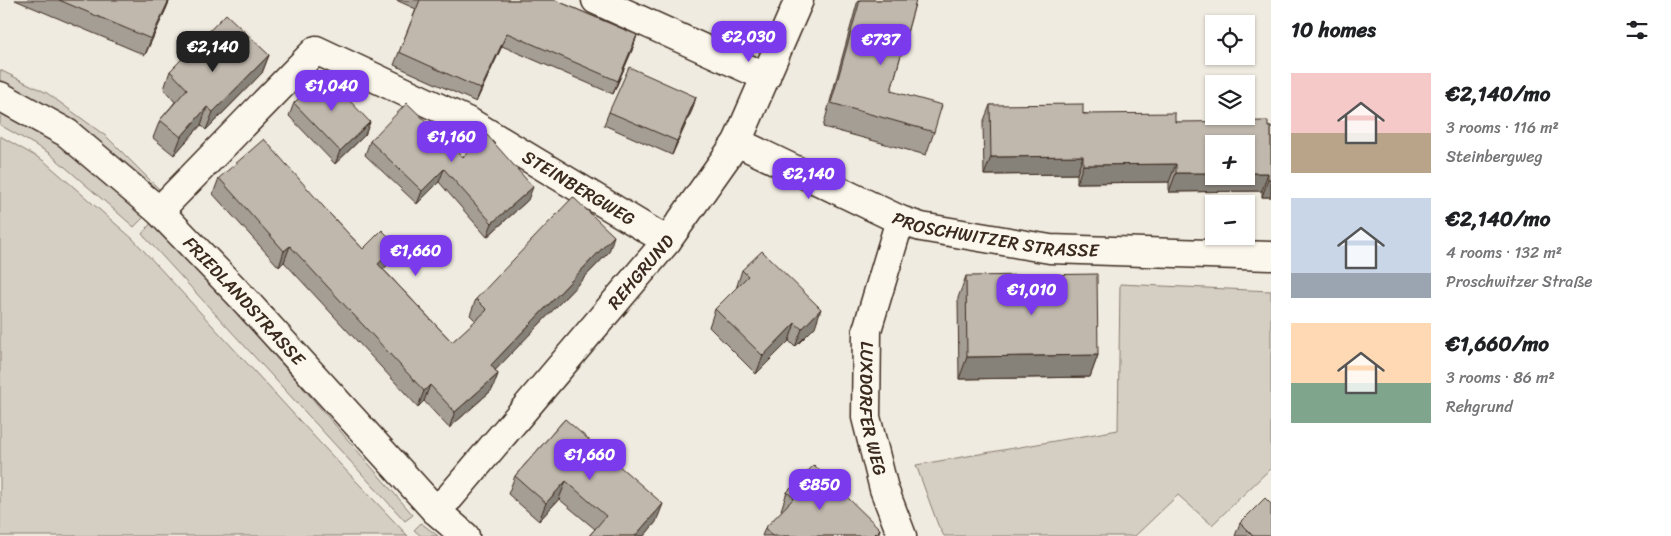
<!DOCTYPE html>
<meta charset="utf-8">
<style>
:root{--surface:#fff;--page:#f2f2f2;--text:#202124;--muted:#757577;--accent:#7c3aed}
body{margin:0;font-family:Sriracha,sans-serif;background:var(--page);color:var(--text);height:100vh;display:flex;flex-direction:column;font-size:19px;white-space:nowrap}
*{box-sizing:border-box;margin:0}
p{font-size:16px;color:var(--muted)}
.icon{flex:none;width:28px;height:28px;fill:none;stroke:currentColor;stroke-width:2;stroke-linecap:round;stroke-linejoin:round}
.map{position:relative;flex:1;overflow:hidden}
.side{display:flex;flex-direction:column;background:var(--surface);width:400px}
.side>*{flex:none}
.buttons{position:absolute;left:1205px;top:15px;display:grid;gap:10px}
.buttons a{display:grid;place-items:center;width:50px;height:50px;border-radius:0px;background:var(--surface);box-shadow:0 1px 4px #0004;font-size:25px}
.price{position:absolute;translate:-50% -42px;padding:0 11px;border-radius:10px;background:var(--accent);color:#fff;font-size:16px;line-height:32px;filter:drop-shadow(0 1px 2px #0008)}
.price::after{content:'';position:absolute;left:50%;top:30px;width:15px;height:11px;margin-left:-8px;background:inherit;clip-path:polygon(0 0,100% 0,50% 100%)}
.price.selected{background:#222;color:#fff}
ul{padding:0;list-style:none}
li{display:flex;align-items:center;gap:15px;height:125px;padding:0 20px}
li span{display:grid;place-items:center;flex:none;width:140px;height:100px;border-radius:0px;color:#555}
li>.icon{margin-inline-start:auto}
span .icon{width:60px;height:60px;fill:#fffc;stroke-width:1}
li b{font-size:21px}
h2{display:flex;justify-content:space-between;align-items:center;height:60px;padding:0 20px;font-size:21px}
main{display:flex;flex:1;min-height:0}
.map>svg:first-child{display:block}
</style>
<main>
<div class="map">
<svg width="1271" height="536" viewBox="0 0 1271 536">
<rect width="100%" height="100%" fill="#f0ebe0"/>
<filter id="ink" filterUnits="userSpaceOnUse"><feTurbulence type="fractalNoise" baseFrequency=".02" numOctaves="2"/><feDisplacementMap in="SourceGraphic" scale="10" xChannelSelector="R" yChannelSelector="G"/><feConvolveMatrix kernelMatrix="1 2 1 2 8 2 1 2 1" color-interpolation-filters="sRGB"/></filter>
<g filter="url(#ink)">
<path fill="#d5cec3" stroke="#887c70" d="M0 70 47 93 107 137 162 192 158 196 74 124 18 90 0 81Z
M0 109 59 144 145 216 134 227 49 153 0 125Z
M0 136 44 161 133 239 322 445 408 536H0Z
M151 223 231 305 413 515 405 521 142 234Z
M1120 284 1271 291V468L1212 525 1178 495 1135 536H944L938 525 916 465 1118 430Z
M421 523 438 536H421L414 530Z"/>
<g fill="none" stroke-linecap="round" stroke-linejoin="round">
<g stroke="#3b2a1e" stroke-width="31">
<g id="minor">
<path d="M596 0 766 77"/>
<path id="s1" d="M0 96 67 133 159 211 240 295 435 510 465 536"/>
<path id="s2" d="M737 142 900 220 921 227 1050 249 1271 256"/>
<path id="s3" d="M159 211 316 50 471 123 667 241"/>
<path id="s4" d="M900 220 867 330 866 417 884 489 902 536"/>
<path id="s5" d="M435 510 450 497 667 241 737 142 799 0"/>
</g>
</g>
<use href="#minor" stroke="#fbf7ec" stroke-width="28"/>
</g>
<path fill="#a59e95" stroke="#3b2a1e" d="M15 0H170L166 9 145 55Z
M396 0H555L637 35 633 48 613 94 502 46 476 102 394 65 416 9Z
M858 0H916L891 91 934 132 926 155 823 127Z
M269 55 262 73 206 130 201 125 174 155 153 138 160 120 175 102 164 89 170 71Z
M696 97 692 110 672 155 604 125 609 112Z
M294 103 370 122 365 135 335 164 289 116Z
M990 105 1175 122 1271 127V197H1262V191L1169 192V182L1077 183V174L984 175 983 123Z
M370 141 463 157 528 200 487 237 439 182 417 204 365 155Z
M219 178 329 213 363 249 392 261 383 269 452 342 476 321 470 315 476 299 609 252 495 370 498 374 492 390 449 428 424 401 418 407 284 262 279 267 213 194Z
M742 270 815 327 795 347 789 341 756 374 709 327 715 309 736 289Z
M966 276 1098 355 1090 377 959 379 958 298Z
M565 419 656 522 644 536H589L595 529 559 499 539 521 508 494 515 476Z
M787 492 880 529 878 536H762L765 528 782 511 781 510Z
M1240 523 1271 536H1235Z"/>
<path fill="#868179" stroke="#3b2a1e" d="M169 0 166 9 145 55 151 39Z
M507 33 502 46 476 102 481 89Z
M637 35 633 48 613 94 618 81Z
M269 55 262 73 206 130 213 112Z
M696 97 692 110 672 155 677 141Z
M207 107 201 125 174 155 181 137Z
M370 122 365 135 335 164 340 151Z
M1083 156 1077 174 984 175 991 157Z
M1176 164 1169 182 1077 183 1083 165Z
M444 169 439 182 417 204 422 191Z
M1176 173H1214V176H1246V173H1268L1262 191 1169 192Z
M1268 179H1271V197H1262Z
M533 187 528 200 487 237 492 223Z
M614 236 609 252 485 381 491 365Z
M397 245 392 261 372 280 378 264Z
M290 246 284 262 279 267 284 251Z
M821 309 815 327 795 347 802 329Z
M795 323 789 341 756 374 763 356Z
M1098 355 1090 377 959 379 967 357Z
M498 374 492 390 449 428 455 412Z
M430 385 424 401 418 407 424 391Z
M566 481 559 499 539 521 546 503Z
M663 504 656 522 644 536H635Z
M880 529 878 536H873Z"/>
<path fill="#c0b8ad" stroke="#3b2a1e" d="M59 0H169L151 39Z
M420 0H555L637 35 618 81 507 33 481 89 399 52Z
M860 0H916L891 91 942 105 934 132 831 103Z
M226 14 269 55 213 112 207 107 181 137 160 120 187 89 170 71Z
M629 67 696 97 677 141 609 112Z
M324 74 370 122 340 151 294 103Z
M407 103 463 157 487 135 533 187 492 223 444 169 422 191 370 141Z
M1083 104V114L1175 113V122L1268 121V127H1271V179H1268V173H1246V144H1214V173H1176V164L1083 165V156L991 157 990 105Z
M264 139 329 213 363 249 382 230 397 245 378 264 452 342 487 310 476 299 573 197 614 236 491 365 498 374 455 412 430 385 424 391 290 246 284 251 219 178Z
M762 251 821 309 802 329 795 323 763 356 715 309 748 276 742 270Z
M1097 274 1098 355 967 357 966 276Z
M565 419 663 504 635 536H589L606 516 566 481 546 503 515 476Z
M814 465 880 529 873 536H772L765 528 794 498 787 492Z
M1265 498 1271 504V536H1253L1240 523Z"/>
</g>
<g text-anchor="middle" dominant-baseline="central" stroke-width="5" stroke-linejoin="round" paint-order="stroke">
<g font-size="18" fill="#3b2a1e" stroke="#fbf7ec">
<text stroke="none"><textPath href="#s3" startOffset="522">STEINBERGWEG</textPath></text>
<text stroke="none"><textPath href="#s2" startOffset="278">PROSCHWITZER STRASSE</textPath></text>
<text stroke="none"><textPath href="#s5" startOffset="315">REHGRUND</textPath></text>
<text stroke="none"><textPath href="#s1" startOffset="321">FRIEDLANDSTRASSE</textPath></text>
<text stroke="none"><textPath href="#s4" startOffset="194">LUXDORFER WEG</textPath></text>
</g>
</g>
</svg>
<div class="buttons">
<a><svg class="icon" aria-label="locate" viewBox="0 0 24 24"><circle cx="12" cy="12" r="6"/><path d="M12 2v4M12 18v4M2 12h4M18 12h4"/></svg></a>
<a><svg class="icon" aria-label="layers" viewBox="0 0 24 24"><path d="M12 4l9 5-9 5-9-5zM3 14l9 5 9-5"/></svg></a>
<a>+</a>
<a>−</a>
</div>
<b class="price" style="left:749px;top:63px">€2,030</b>
<b class="price" style="left:881px;top:66px">€737</b>
<b class="price selected" style="left:213px;top:73px">€2,140</b>
<b class="price" style="left:332px;top:112px">€1,040</b>
<b class="price" style="left:452px;top:163px">€1,160</b>
<b class="price" style="left:809px;top:200px">€2,140</b>
<b class="price" style="left:416px;top:277px">€1,660</b>
<b class="price" style="left:1032px;top:316px">€1,010</b>
<b class="price" style="left:590px;top:481px">€1,660</b>
<b class="price" style="left:820px;top:511px">€850</b>
</div>
<section class="side">
<h2>10 homes<svg class="icon" aria-label="filters" viewBox="0 0 24 24"><path d="M4 7h16M4 17h16"/><circle cx="9" cy="7" r="2"/><circle cx="15" cy="17" r="2"/></svg></h2>
<ul>
<li><span style="background:linear-gradient(#f6c9c9 60%,#b9a48a 0)"><svg class="icon" aria-label="home" viewBox="0 0 24 24"><path d="M3 11l9-7 9 7M6 9v11h12V9"/></svg></span><div><b>€2,140/mo</b><p>3 rooms · 116 m²</p><p>Steinbergweg</p></div></li>
<li><span style="background:linear-gradient(#c9d6e8 75%,#9aa5b1 0)"><svg class="icon" aria-label="home" viewBox="0 0 24 24"><path d="M3 11l9-7 9 7M6 9v11h12V9"/></svg></span><div><b>€2,140/mo</b><p>4 rooms · 132 m²</p><p>Proschwitzer Straße</p></div></li>
<li><span style="background:linear-gradient(#ffd9b3 60%,#7fa58c 0)"><svg class="icon" aria-label="home" viewBox="0 0 24 24"><path d="M3 11l9-7 9 7M6 9v11h12V9"/></svg></span><div><b>€1,660/mo</b><p>3 rooms · 86 m²</p><p>Rehgrund</p></div></li>
</ul>
</section>
</main>
